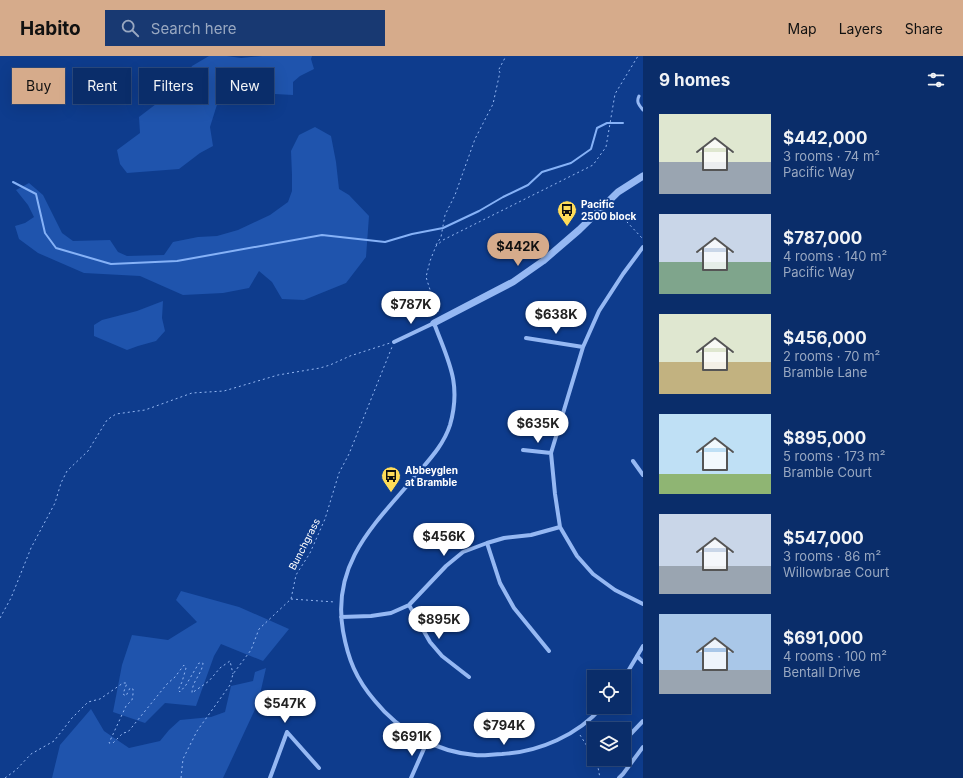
<!DOCTYPE html>
<meta charset="utf-8">
<style>
:root{--surface:#0a2d6a;--page:#183972;--text:#f1f3f6;--muted:#99a8c1;--line:#2a497e;--accent:#d6ab8b}
body{margin:0;font-family:Inter,sans-serif;background:var(--page);color:var(--text);height:100vh;display:flex;flex-direction:column;font-size:15px;white-space:nowrap}
*{box-sizing:border-box;margin:0}
p{font-size:13px;color:var(--muted)}
.icon{flex:none;width:22px;height:22px;fill:none;stroke:currentColor;stroke-width:2;stroke-linecap:round;stroke-linejoin:round}
.map{position:relative;flex:1;overflow:hidden}
.side{display:flex;flex-direction:column;background:var(--surface);width:320px}
.side>*{flex:none}
.hud{position:absolute;left:12px;top:12px;width:380px;height:36px;display:flex;gap:8px}
.buttons{position:absolute;left:587px;top:614px;display:grid;gap:8px}
.buttons a{display:grid;place-items:center;width:44px;height:44px;border-radius:0px;background:var(--surface);box-shadow:0 4px 16px #0002,0 0 0 1px var(--line);font-size:20px}
.price{position:absolute;translate:-50% -34px;padding:0 9px;border-radius:14px;background:#fff;color:#222;font-size:13px;line-height:26px;filter:drop-shadow(0 1px 2px #0008)}
.price::after{content:'';position:absolute;left:50%;top:24px;width:12px;height:9px;margin-left:-6px;background:inherit;clip-path:polygon(0 0,100% 0,50% 100%)}
.price.on{background:var(--accent);color:#111}
ul{padding:0;list-style:none}
li{display:flex;align-items:center;gap:12px;height:100px;padding:0 16px}
li span{display:grid;place-items:center;flex:none;width:112px;height:80px;border-radius:0px;color:#555}
li>.icon{margin-inline-start:auto}
span .icon{width:48px;height:48px;fill:#fffc;stroke-width:1}
li b{font-size:17px}
h2{display:flex;justify-content:space-between;align-items:center;height:48px;padding:0 16px;font-size:17px}
.pill{padding:0 14px;border-radius:0px;background:var(--surface);box-shadow:0 4px 16px #0002,0 0 0 1px var(--line);font-size:14px;line-height:36px}
.pill.on{background:var(--accent);color:#111}
header{display:flex;align-items:center;gap:24px;box-sizing:border-box;height:56px;padding:0 20px;background:var(--accent);color:#111}
header strong{font-size:19px}
nav{display:flex;gap:22px;margin-inline-start:auto;font-size:14px}
.search{width:280px;height:36px;background:var(--page);display:flex;align-items:center;gap:10px;box-sizing:border-box;padding:0 14px;border-radius:0px;color:var(--muted);font-size:15px}
main{display:flex;flex:1;min-height:0}
.map>svg:first-child{display:block}
</style>
<header>
<strong>Habito</strong>
<div class="search"><svg class="icon" aria-label="search" viewBox="0 0 24 24"><circle cx="10" cy="10" r="6"/><path d="M15 15l6 6"/></svg>Search here</div>
<nav><a>Map</a><a>Layers</a><a>Share</a></nav>
</header>
<main>
<div class="map">
<svg width="643" height="722" viewBox="0 0 643 722">
<rect width="100%" height="100%" fill="#0e3c8d"/>
<path fill="#1f54ad" d="M209 0H227L241 2 262 0H312L311 3 314 13 300 20 293 26V39L275 38 255 19 236 24 220 39 210 71 213 90 200 97 179 113 127 117 120 108 117 94 140 77 139 61 181 29 192 10Z
M315 71 331 80 336 106 339 133 349 139 369 160 366 201 346 227 304 244 282 243 272 226 259 215 249 232 223 237 183 239 140 220 84 217 38 197 19 183 15 170 25 167 34 161 28 149 16 134 29 127 43 139 62 177 73 185 110 184 118 196 127 200 164 199 173 186 198 181 217 180 238 174 270 159 288 146 292 135V119L291 95 299 79Z
M163 245 162 262 165 275 156 285 138 290 127 294 94 280V269L102 264 137 255Z
M181 535 239 551 289 573 263 605 221 588 214 600 196 650 165 647 145 667 113 656 122 609 132 579 168 584 197 566 176 544Z
M266 612 258 647 223 722H52L60 689 91 653 104 675 129 692 160 685 169 674 180 664 211 661 225 656 231 630 253 625 255 616Z"/>
<g fill="none" stroke-linecap="round" stroke-linejoin="round">
<path stroke="#86b2f7" stroke-width="2" d="M13 126 36 138 45 177 56 192 111 208 177 205 322 179 385 186 412 178 443 172 479 155 503 141 528 129 542 116 571 107 591 93 597 72 607 67H623"/>
<path stroke="#95b8f3" stroke-width="1" stroke-dasharray="2 3" stroke-linecap="butt" d="M613 151 642 182
M436 189 441 181 445 159 455 139 475 83 493 48 500 16 498 15 506 0
M438 256 439 251 432 240 426 221 430 205 436 190 443 184 593 109 606 91 615 38 638 0
M423 261 429 253 437 249
M291 543 335 546
M0 562 11 542 31 492 55 447 61 427 67 415 88 395 107 364 116 358 145 354 192 337 224 335 278 319 320 312 330 309 350 300 390 287
M580 679 594 701
M595 703 597 706 600 722
M5 722 16 714 31 698 54 685 72 662 88 646 100 643 123 627H127L123 638 126 640 130 632 133 633V638L132 644 126 650 109 687H113L123 677 128 676 167 628 175 621 184 609 186 612 182 626 178 634 180 636 186 629 199 607H203C202 618 192 625 192 637L209 625 220 612 230 605 233 618
M181 722 183 703 197 675 230 629 233 618 251 594 259 573 291 543 296 519 310 497 325 463 339 417 349 398 392 291"/>
<path stroke="#95b8f3" stroke-width="3" d="M639 40C636 46 639 49 643 54"/>
<path stroke="#95b8f3" stroke-width="4" d="M643 191 623 218 599 255 583 291 551 397 555 438 560 471 577 500 593 518 615 534 643 548
M526 282 583 291
M394 286 434 267C448 305 462 327 450 369 444 388 430 403 418 417 377 466 331 505 343 575 348 603 356 623 375 645 399 675 437 696 475 699 484 700 493 698 502 698 539 696 578 679 602 651
M523 394 551 397
M633 405 643 419
M487 487 500 527 514 552 549 595
M409 549 430 586 442 600 469 621
M341 561 371 560 391 557 409 549 446 510 463 496 487 487 504 482 531 479 560 471
M637 600 643 606
M624 622 643 590
M624 685 643 665
M270 722 287 676 319 712
M411 722 427 686
M619 722 623 718 643 691"/>
<path stroke="#95b8f3" stroke-width="7" d="M434 267 513 226 543 205 579 174 618 136 643 120"/>
</g>
<defs>
<g id="bus-pin" transform="scale(1)"><path d="M0 17L-7.5 6A9.5 9.5 0 1 1 7.5 6Z" fill="#ffdc58" stroke="#0e3c8d"/><path d="M-5-6H5V4H4V6H2V4H-2V6H-4V4H-5ZM-3.5-4V0h7V-4ZM-3.5 1.2v1.5H-2V1.2ZM2 1.2v1.5H3.5V1.2Z" fill="#111"/></g>
</defs>
<g fill-rule="evenodd">
<use href="#bus-pin" x="567" y="154"/>
<use href="#bus-pin" x="391" y="420"/>
</g>
<g text-anchor="middle" dominant-baseline="central" stroke-width="4" stroke-linejoin="round" paint-order="stroke">
<g font-size="10" font-weight="bold" fill="#fff" stroke="#0e3c8d" text-anchor="start">
<text x="581" y="148">Pacific<tspan x="581" dy="12">2500 block</tspan></text>
<text x="405" y="414">Abbeyglen<tspan x="405" dy="12">at Bramble</tspan></text>
</g>
<g font-size="10" fill="#fff" stroke="#0e3c8d">
<text transform="translate(304 488) rotate(-63)">Bunchgrass</text>
</g>
</g>
</svg>
<div class="buttons">
<a><svg class="icon" aria-label="locate" viewBox="0 0 24 24"><circle cx="12" cy="12" r="6"/><path d="M12 2v4M12 18v4M2 12h4M18 12h4"/></svg></a>
<a><svg class="icon" aria-label="layers" viewBox="0 0 24 24"><path d="M12 4l9 5-9 5-9-5zM3 14l9 5 9-5"/></svg></a>
</div>
<b class="price on" style="left:518px;top:211px">$442K</b>
<b class="price" style="left:411px;top:269px">$787K</b>
<b class="price" style="left:556px;top:279px">$638K</b>
<b class="price" style="left:538px;top:388px">$635K</b>
<b class="price" style="left:444px;top:501px">$456K</b>
<b class="price" style="left:439px;top:584px">$895K</b>
<b class="price" style="left:285px;top:668px">$547K</b>
<b class="price" style="left:504px;top:690px">$794K</b>
<b class="price" style="left:412px;top:701px">$691K</b>
<div class="hud">
<a class="pill on">Buy</a>
<a class="pill">Rent</a>
<a class="pill">Filters</a>
<a class="pill">New</a>
</div>
</div>
<section class="side">
<h2>9 homes<svg class="icon" aria-label="filters" viewBox="0 0 24 24"><path d="M4 7h16M4 17h16"/><circle cx="9" cy="7" r="2"/><circle cx="15" cy="17" r="2"/></svg></h2>
<ul>
<li><span style="background:linear-gradient(#dfe7d0 60%,#9aa5b1 0)"><svg class="icon" aria-label="home" viewBox="0 0 24 24"><path d="M3 11l9-7 9 7M6 9v11h12V9"/></svg></span><div><b>$442,000</b><p>3 rooms · 74 m²</p><p>Pacific Way</p></div></li>
<li><span style="background:linear-gradient(#c9d6e8 60%,#7fa58c 0)"><svg class="icon" aria-label="home" viewBox="0 0 24 24"><path d="M3 11l9-7 9 7M6 9v11h12V9"/></svg></span><div><b>$787,000</b><p>4 rooms · 140 m²</p><p>Pacific Way</p></div></li>
<li><span style="background:linear-gradient(#dfe7d0 60%,#c2b280 0)"><svg class="icon" aria-label="home" viewBox="0 0 24 24"><path d="M3 11l9-7 9 7M6 9v11h12V9"/></svg></span><div><b>$456,000</b><p>2 rooms · 70 m²</p><p>Bramble Lane</p></div></li>
<li><span style="background:linear-gradient(#bfe0f5 75%,#8fb573 0)"><svg class="icon" aria-label="home" viewBox="0 0 24 24"><path d="M3 11l9-7 9 7M6 9v11h12V9"/></svg></span><div><b>$895,000</b><p>5 rooms · 173 m²</p><p>Bramble Court</p></div></li>
<li><span style="background:linear-gradient(#c9d6e8 65%,#9aa5b1 0)"><svg class="icon" aria-label="home" viewBox="0 0 24 24"><path d="M3 11l9-7 9 7M6 9v11h12V9"/></svg></span><div><b>$547,000</b><p>3 rooms · 86 m²</p><p>Willowbrae Court</p></div></li>
<li><span style="background:linear-gradient(#a9c7e8 70%,#9aa5b1 0)"><svg class="icon" aria-label="home" viewBox="0 0 24 24"><path d="M3 11l9-7 9 7M6 9v11h12V9"/></svg></span><div><b>$691,000</b><p>4 rooms · 100 m²</p><p>Bentall Drive</p></div></li>
</ul>
</section>
</main>
